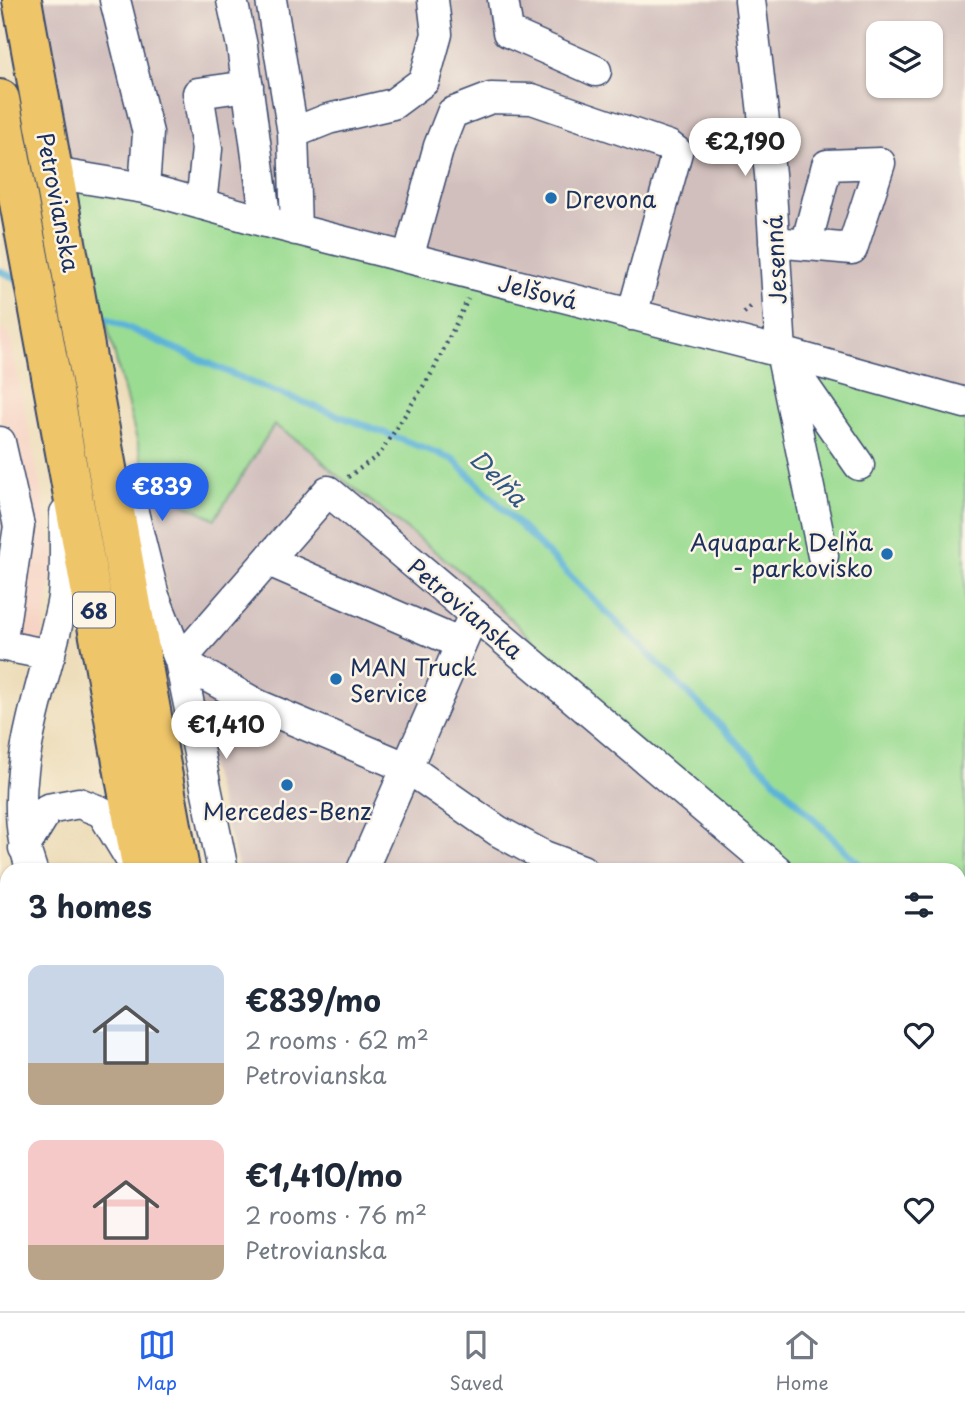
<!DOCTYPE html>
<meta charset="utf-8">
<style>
:root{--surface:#fff;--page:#f6f6f7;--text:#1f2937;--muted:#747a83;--line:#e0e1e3;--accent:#2563eb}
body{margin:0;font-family:"Playpen Sans",sans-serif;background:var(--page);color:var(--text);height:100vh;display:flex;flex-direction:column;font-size:26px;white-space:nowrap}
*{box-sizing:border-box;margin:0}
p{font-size:23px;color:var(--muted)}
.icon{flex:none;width:38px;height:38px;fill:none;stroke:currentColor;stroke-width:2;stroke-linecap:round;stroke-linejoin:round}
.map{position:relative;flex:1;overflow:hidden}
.details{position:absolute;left:0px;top:863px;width:966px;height:450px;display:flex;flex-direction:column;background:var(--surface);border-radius:21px 21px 0 0;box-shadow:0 2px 5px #0004}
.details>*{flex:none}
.controls{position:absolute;left:866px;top:21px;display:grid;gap:14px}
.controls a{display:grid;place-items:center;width:77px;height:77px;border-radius:14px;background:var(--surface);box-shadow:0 2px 5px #0004;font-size:35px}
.price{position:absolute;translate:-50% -60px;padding:0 16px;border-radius:24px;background:#fff;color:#222;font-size:23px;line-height:46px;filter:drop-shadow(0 2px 4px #0008)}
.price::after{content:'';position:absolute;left:50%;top:42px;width:21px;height:16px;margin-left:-10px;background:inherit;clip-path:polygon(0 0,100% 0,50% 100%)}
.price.active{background:var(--accent);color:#fff}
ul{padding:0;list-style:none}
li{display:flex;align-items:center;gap:21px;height:175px;padding:0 28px}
li span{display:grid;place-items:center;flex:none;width:196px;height:140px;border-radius:14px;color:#555}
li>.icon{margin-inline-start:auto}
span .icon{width:84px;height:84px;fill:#fffc;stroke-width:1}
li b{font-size:30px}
h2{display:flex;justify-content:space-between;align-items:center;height:84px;padding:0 28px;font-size:30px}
.tab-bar{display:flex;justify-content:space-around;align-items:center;height:98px;border-top:2px solid var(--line);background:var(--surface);font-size:19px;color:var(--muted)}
.tab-bar a{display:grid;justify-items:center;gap:4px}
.tab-bar .active{color:var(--accent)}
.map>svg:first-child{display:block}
</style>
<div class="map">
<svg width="965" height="1311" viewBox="0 0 965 1311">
<rect width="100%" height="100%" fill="#fcf5e5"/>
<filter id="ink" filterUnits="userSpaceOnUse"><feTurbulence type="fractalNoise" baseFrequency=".0143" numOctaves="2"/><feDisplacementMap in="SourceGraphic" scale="14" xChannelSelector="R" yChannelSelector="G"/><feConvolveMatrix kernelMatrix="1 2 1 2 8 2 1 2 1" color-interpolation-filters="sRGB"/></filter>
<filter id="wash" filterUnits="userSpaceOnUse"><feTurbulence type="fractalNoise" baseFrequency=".00686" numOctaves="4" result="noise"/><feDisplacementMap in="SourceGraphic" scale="28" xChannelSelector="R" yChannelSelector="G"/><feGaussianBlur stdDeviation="1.57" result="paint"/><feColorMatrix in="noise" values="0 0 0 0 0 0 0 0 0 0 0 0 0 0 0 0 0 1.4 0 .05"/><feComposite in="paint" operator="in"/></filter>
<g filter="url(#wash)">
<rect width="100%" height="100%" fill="#edddba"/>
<path fill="#f6d2c3" d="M0 328 9 333 55 556 39 657 0 646Z"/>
<path fill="#d1bfbd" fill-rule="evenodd" d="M38 0H965V405L69 181ZM878 33H931V86H878Z
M273 425 310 449 332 471 465 575 772 870H239L178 652 149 486 215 518Z
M959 1040 965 1045V1311H342L341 1306H959Z
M0 1086H7V1306H129L130 1311H0Z"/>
<path fill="#9bdc93" stroke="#5b8678" stroke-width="2" d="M69 181 965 405V1045L959 1040V870H772L465 575 332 471 310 449 274 425 215 519 149 486Z"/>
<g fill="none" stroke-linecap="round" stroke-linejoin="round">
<path stroke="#5bb3d8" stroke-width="7" d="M0 271 20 280
M92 312 253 383 453 459 865 870
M959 935 965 938"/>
</g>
</g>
<g filter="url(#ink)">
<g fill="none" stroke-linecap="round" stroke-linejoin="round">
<g stroke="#3a496c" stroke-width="33">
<path id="minor" d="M115 0 148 133 144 188
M232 0 242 46 266 222
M271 0 293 133
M503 0 508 32 596 71
M750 0 770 174 781 352 823 556
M53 173 144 188 266 222 781 352 965 403
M201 204 207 149 198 93 248 86
M296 230 293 133 328 119 393 104 424 81 437 34 433 0
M774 242 852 249 880 163 827 165 806 245
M408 258 439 146 452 113 491 98 532 99 669 146 677 152 632 315
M789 364 859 465
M0 442 19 526 1 645
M130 500 154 596 180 661 223 870
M269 561 461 644
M0 645 50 655
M180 661 328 491 777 870
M180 661 258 705 408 768 498 831 544 856 582 870
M24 848 48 809 79 803 102 812 136 868
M32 870C0 786 45 688 62 603 67 575 64 542 65 513
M362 870 474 614
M959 1023 965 1028
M0 1112 7 1111
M0 1304 7 1303
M145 1306 146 1311
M321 1306 322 1311
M582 1306 583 1311
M963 1311H965"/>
</g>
<g stroke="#3a496c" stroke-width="42">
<path id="major" d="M22 0 180 870
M0 99 142 870
M220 1306 221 1311
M259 1306 260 1311"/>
</g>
<path stroke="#3a496c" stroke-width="4.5" stroke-dasharray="2 5" stroke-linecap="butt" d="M744 313 754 304
M348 477 380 454 433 371 468 299"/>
<use href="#minor" stroke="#fff" stroke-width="30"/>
<use href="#major" stroke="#eec569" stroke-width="38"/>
</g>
</g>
<g fill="#1f6fb2" stroke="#fcf5e5" stroke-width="2.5">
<circle cx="551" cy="198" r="7"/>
<circle cx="887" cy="554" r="7"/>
<circle cx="336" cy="679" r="7"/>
<circle cx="287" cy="785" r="7"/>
</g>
<g text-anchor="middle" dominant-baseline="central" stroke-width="5" stroke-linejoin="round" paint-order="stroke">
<rect fill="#fcf5e5" stroke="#5e6a86" stroke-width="2" x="73" y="592.5" width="42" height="35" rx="5"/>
<g font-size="21" font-weight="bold" fill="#1b2f5e">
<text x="94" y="610">68</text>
</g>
<g font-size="23" fill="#1b2f5e" stroke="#fcf5e5" text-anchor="start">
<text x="565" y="198">Drevona</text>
<text x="873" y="541" text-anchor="end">Aquapark Delňa<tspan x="873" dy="26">- parkovisko</tspan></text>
<text x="350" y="666">MAN Truck<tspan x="350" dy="26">Service</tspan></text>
<text x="287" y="810" text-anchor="middle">Mercedes-Benz</text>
</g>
<g font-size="23" fill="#1b2f5e" stroke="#fcf5e5">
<text transform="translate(59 202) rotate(79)">Petrovianska</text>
<text transform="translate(775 260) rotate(-93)">Jesenná</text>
<text transform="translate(538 291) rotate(14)">Jelšová</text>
<text transform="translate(466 608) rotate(40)">Petrovianska</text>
</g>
<g font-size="24" font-style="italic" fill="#2e5783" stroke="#fcf5e5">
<text transform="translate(499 477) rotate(45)">Delňa</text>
</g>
</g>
</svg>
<div class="controls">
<a><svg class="icon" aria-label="layers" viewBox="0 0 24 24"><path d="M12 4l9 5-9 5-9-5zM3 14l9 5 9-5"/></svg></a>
</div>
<b class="price" style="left:745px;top:178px">€2,190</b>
<b class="price active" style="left:162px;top:523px">€839</b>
<b class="price" style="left:226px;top:761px">€1,410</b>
<section class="details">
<h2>3 homes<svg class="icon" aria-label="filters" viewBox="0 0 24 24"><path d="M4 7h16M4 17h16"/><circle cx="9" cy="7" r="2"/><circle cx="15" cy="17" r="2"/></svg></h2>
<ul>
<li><span style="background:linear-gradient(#c9d6e8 70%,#b9a48a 0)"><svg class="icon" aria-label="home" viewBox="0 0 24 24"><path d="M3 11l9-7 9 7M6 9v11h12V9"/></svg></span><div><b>€839/mo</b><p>2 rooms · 62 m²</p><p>Petrovianska</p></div><svg class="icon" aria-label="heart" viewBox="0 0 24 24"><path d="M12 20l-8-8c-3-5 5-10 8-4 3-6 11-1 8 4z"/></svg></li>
<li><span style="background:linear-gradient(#f6c9c9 75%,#b9a48a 0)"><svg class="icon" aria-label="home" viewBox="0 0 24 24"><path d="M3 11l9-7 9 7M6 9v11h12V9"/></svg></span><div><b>€1,410/mo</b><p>2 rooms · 76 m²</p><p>Petrovianska</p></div><svg class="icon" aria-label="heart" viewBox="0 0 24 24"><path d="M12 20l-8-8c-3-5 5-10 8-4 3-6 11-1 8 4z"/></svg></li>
</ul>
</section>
</div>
<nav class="tab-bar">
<a class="active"><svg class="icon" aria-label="map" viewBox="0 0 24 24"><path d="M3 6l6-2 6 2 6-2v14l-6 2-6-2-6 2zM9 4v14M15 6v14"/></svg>Map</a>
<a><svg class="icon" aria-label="saved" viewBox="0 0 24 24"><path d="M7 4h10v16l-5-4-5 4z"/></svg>Saved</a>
<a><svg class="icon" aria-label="home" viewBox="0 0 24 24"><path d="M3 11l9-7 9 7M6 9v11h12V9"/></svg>Home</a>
</nav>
